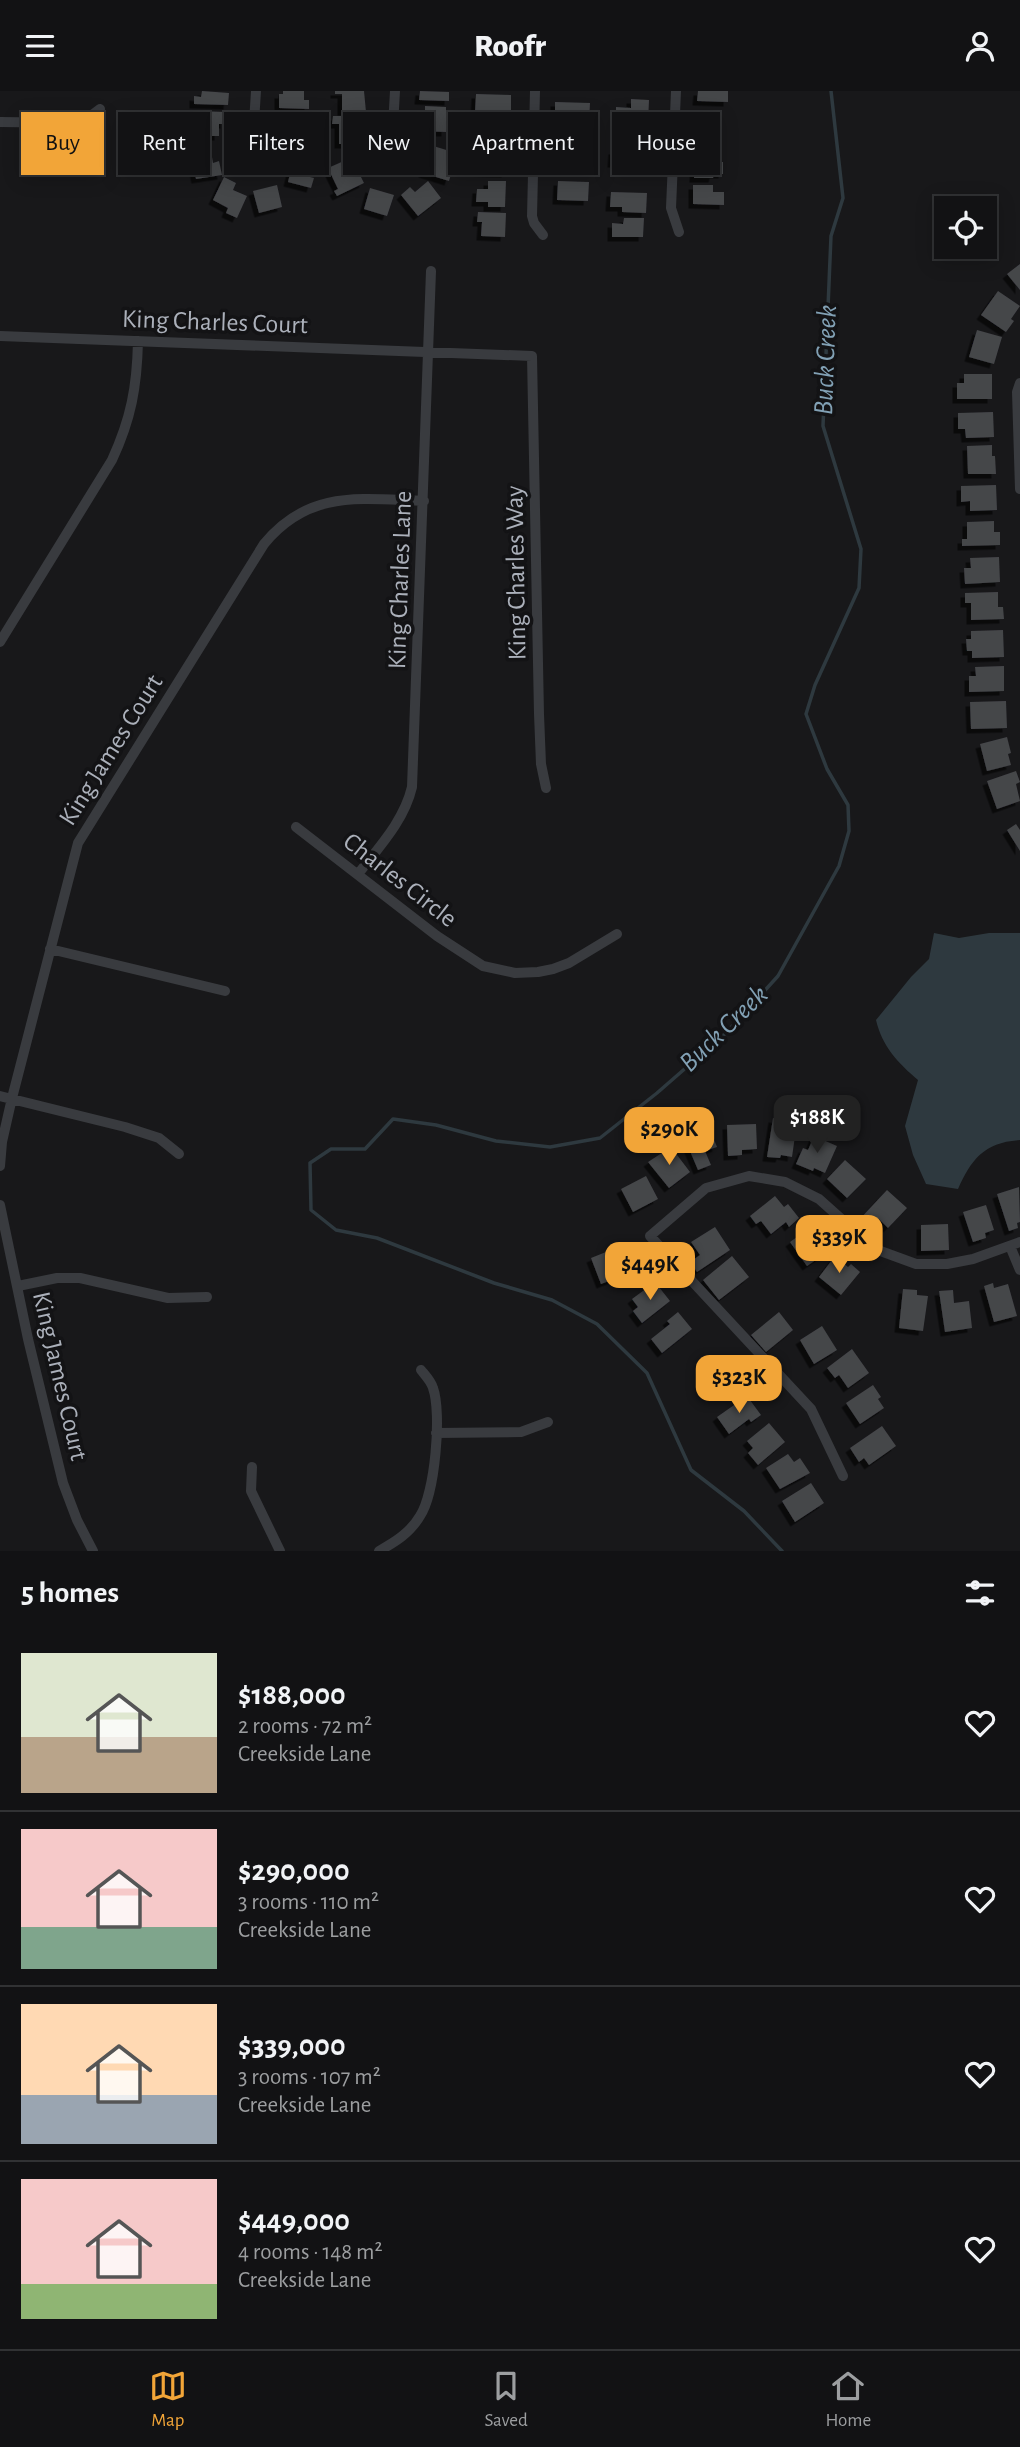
<!DOCTYPE html>
<meta charset="utf-8">
<style>
:root{--surface:#121214;--page:#1b1b1d;--text:#f1f3f6;--muted:#9c9ea0;--line:#313234;--accent:#f2a538}
body{margin:0;font-family:"Alegreya Sans",sans-serif;background:var(--page);color:var(--text);height:100vh;display:flex;flex-direction:column;font-size:26px;white-space:nowrap}
*{box-sizing:border-box;margin:0}
p{font-size:23px;color:var(--muted)}
.icon{flex:none;width:38px;height:38px;fill:none;stroke:currentColor;stroke-width:2;stroke-linecap:round;stroke-linejoin:round}
.map{position:relative;height:1460px;overflow:hidden}
.details{display:flex;flex-direction:column;background:var(--surface);flex:1}
.details>*{flex:none}
.guide{position:absolute;left:21px;top:21px;width:978px;height:63px;display:flex;gap:14px}
.controls{position:absolute;left:934px;top:105px;display:grid;gap:14px}
.controls a{display:grid;place-items:center;width:63px;height:63px;border-radius:0px;background:var(--surface);box-shadow:0 4px 18px #0003,0 0 0 2px var(--line);font-size:35px}
.price{position:absolute;translate:-50% -60px;padding:0 16px;border-radius:14px;background:var(--accent);color:#111;font-size:23px;line-height:46px;filter:drop-shadow(0 2px 4px #0008)}
.price::after{content:'';position:absolute;left:50%;top:42px;width:21px;height:16px;margin-left:-10px;background:inherit;clip-path:polygon(0 0,100% 0,50% 100%)}
.price.current{background:#222;color:#fff}
ul{padding:0;list-style:none}
li{display:flex;align-items:center;gap:21px;height:175px;padding:0 21px}
li+li{border-top:2px solid var(--line)}
li span{display:grid;place-items:center;flex:none;width:196px;height:140px;border-radius:0px;color:#555}
li>.icon{margin-inline-start:auto}
span .icon{width:84px;height:84px;fill:#fffc;stroke-width:1}
li b{font-size:30px}
h2{display:flex;justify-content:space-between;align-items:center;height:84px;padding:0 21px;font-size:30px}
.chip{padding:0 24px;border-radius:0px;background:var(--surface);box-shadow:0 4px 18px #0003,0 0 0 2px var(--line);font-size:24px;line-height:63px}
.chip.current{background:var(--accent);color:#111}
header{display:flex;justify-content:space-between;align-items:center;height:91px;padding:0 21px;background:var(--surface);font-size:32px;font-weight:800}
.menu{display:flex;justify-content:space-around;align-items:center;height:98px;border-top:2px solid var(--line);background:var(--surface);font-size:19px;color:var(--muted)}
.menu a{display:grid;justify-items:center;gap:4px}
.menu .current{color:var(--accent)}
.map>svg:first-child{display:block}
</style>
<header><svg class="icon" aria-label="menu" viewBox="0 0 24 24"><path d="M4 6h16M4 12h16M4 18h16"/></svg>Roofr<svg class="icon" aria-label="person" viewBox="0 0 24 24"><circle cx="12" cy="8" r="4"/><path d="M4 21q1-7 8-7t8 7"/></svg></header>
<div class="map">
<svg width="1020" height="1460" viewBox="0 0 1020 1460">
<defs>
<filter id="shadow"><feDropShadow dx="-4.5" dy="4.5" stdDeviation="0" flood-color="#0009"/></filter>
</defs>
<rect width="100%" height="100%" fill="#18181a"/>
<path fill="#2e393f" d="M934 842 959 847 989 842H1020V1049C985 1051 971 1068 958 1098L926 1093 913 1064 905 1035 918 989C898 972 882 955 876 929L911 886 929 868Z"/>
<g fill="none" stroke-linecap="round" stroke-linejoin="round">
<path stroke="#2e393f" stroke-width="3.5" d="M782 1460 744 1420 691 1379 647 1282 597 1233 552 1209 494 1192 377 1147 336 1139 311 1119 310 1072 331 1058H365L393 1028 436 1034 496 1050 550 1056 600 1047 657 1002 727 941 778 885 839 775 849 740 848 714 827 678 806 623 815 594 859 497 861 458 823 335 831 145 843 107 831 0"/>
</g>
<path fill="#45464a" filter="url(#shadow)" d="M202 0 229 2 228 14 194 13V5L201 6Z
M283 0H304V9H309V18L279 17V3H283Z
M335 0H364L366 21 342 20V3H335Z
M420 0 449 1V10L419 9Z
M698 0H728V11L697 10Z
M476 3 511 4V25H485V21H475Z
M631 8 649 9 648 32 616 31V16L631 17Z
M555 11 590 12 589 32 555 30Z
M425 15 446 16V41L418 40V27H425Z
M199 20 225 21V33H219V45H192V37H198Z
M283 23 314 24V32H307L306 52 286 51Z
M694 23 721 24 720 48 694 47Z
M333 25H363V39H359V53H339V33H332Z
M430 54 453 61 448 76 453 77 449 90 423 82Z
M624 55H649L648 77 623 76 624 72H612L613 59H624Z
M306 58 317 61 310 86 314 87 311 97 288 91 292 75 286 73 289 61 304 65Z
M555 58 580 59V62L591 63 590 76 579 75V80L554 79Z
M211 60 213 72 219 70 222 84 196 88 193 74 186 75 184 65Z
M695 61H713L712 70 723 71V83H714L713 87H694Z
M477 62 507 63 506 82 476 81Z
M346 69 352 80 357 78 364 92 337 105 334 100 338 98 328 77Z
M224 86 236 92 233 99 247 105 237 127 226 122 228 117 213 109Z
M428 90 441 107 418 125 401 104 410 96 415 101Z
M488 90H506L505 116H488V111H476L477 98H488Z
M558 90 589 91 588 110 557 109Z
M277 94 282 116 259 122 253 100Z
M693 94H713V101H724V114L693 113Z
M370 97 394 104 387 125 364 118Z
M611 101 647 102 646 122 622 121V116H610Z
M478 121 506 122 505 146 481 145 482 131H477Z
M624 127H644L643 146H612V132L623 133Z
M1020 173V199L1007 183Z
M998 200 1020 215 1011 228 1014 230 1006 241 981 224Z
M977 239 1002 246 994 273 969 266Z
M964 283H992V308H957V292H964Z
M993 321 994 346 966 347 965 338H958V322Z
M992 354V365H995L996 383H968L967 355Z
M996 394 997 419 970 420V410L961 411V395Z
M994 430V441H1000V454L962 455V448H967V431Z
M999 466 1000 491 965 493 964 477H971L970 467Z
M998 501V516H1003L1004 528 971 529V512H965V502Z
M1003 539 1004 566 972 567V560H967L966 548H971V540Z
M1004 575V600L969 601V585H976L975 576Z
M1006 610 1007 637 971 638 970 611Z
M1007 646 1011 662 1008 663 1011 674 987 680 980 653Z
M1016 680 1020 691 1016 693 1020 710 997 718 987 690Z
M1016 733 1020 739V760L1007 739Z
M773 1027 797 1031 792 1066 781 1064 780 1067 767 1066Z
M707 1031 717 1056 705 1060 711 1074 698 1079 682 1041Z
M756 1033 757 1058 742 1059V1064L728 1065 727 1034Z
M814 1045 837 1055 825 1082 814 1077 813 1080 796 1073 803 1057 808 1059Z
M671 1056 690 1081 669 1097 648 1071Z
M845 1069 866 1088 847 1107 827 1088Z
M646 1085 658 1108 633 1121 621 1098Z
M1019 1096 1020 1131 1017 1132 1018 1137 1009 1140 997 1103Z
M887 1099 907 1117 888 1137 879 1128 869 1138 859 1129Z
M775 1105 784 1116 788 1113 799 1127 789 1136 786 1131 771 1143 761 1130 756 1133 750 1125Z
M986 1114 994 1139 985 1142 986 1147 973 1151 963 1121Z
M948 1133 949 1159 921 1160V1134Z
M715 1136 730 1159 697 1181 690 1171 700 1164 691 1151Z
M811 1136 820 1149 824 1147 832 1158 807 1175 790 1151Z
M616 1157 625 1184 601 1193 591 1167Z
M732 1165 749 1186 719 1209 703 1189Z
M835 1165 848 1176 851 1173 860 1181 841 1204 819 1186Z
M655 1191 670 1210 642 1232 633 1220 638 1216 632 1208Z
M993 1192 994 1197 1008 1193 1017 1225 994 1231 984 1195Z
M903 1198 917 1199V1204L928 1205 923 1240 899 1237Z
M953 1199 954 1212 969 1210 972 1237 945 1241 939 1200Z
M678 1221 692 1238 662 1262 651 1248 670 1233 667 1230Z
M779 1221 793 1239 766 1261 751 1244Z
M822 1235 837 1259 814 1273 800 1249Z
M852 1258 869 1282 848 1297 839 1284 835 1287 827 1277Z
M873 1294 881 1306 878 1308 884 1317 860 1333 846 1312Z
M747 1305 761 1324 751 1331 749 1328 729 1343 717 1326Z
M769 1332 785 1351 758 1374 748 1362 753 1357 747 1350Z
M882 1335 896 1355 869 1374 864 1367 859 1371 850 1357Z
M788 1363 794 1371 800 1367 810 1382 780 1398 766 1377Z
M811 1392 824 1412 795 1431 782 1410Z"/>
<g fill="none" stroke-linecap="round" stroke-linejoin="round">
<path stroke="#393b3f" stroke-width="10" d="M535 0 532 125 534 132 543 144
M676 0 671 117 679 141
M0 31 77 32 84 30 100 18
M252 63 256 0
M391 70 395 0
M0 245 532 265 539 623 541 673 546 697
M1020 292 1017 301 1020 398
M0 551 112 369C131 328 137 296 138 250
M296 736 437 845 483 875 515 882 538 881 553 878 569 872 617 843
M358 783C379 756 404 730 412 696L431 180
M50 858 225 900
M0 1005 125 1036 159 1047 179 1063
M0 1075 2 1051 12 1007 78 752 264 453C309 398 361 408 424 410
M0 1114 28 1248 63 1392 77 1429 93 1460
M1010 1155 1020 1179
M18 1195 57 1187H80L168 1207 207 1206
M436 1342 521 1341 548 1331
M252 1376 251 1400 280 1460
M843 1385 811 1318 650 1145 706 1097 749 1085 785 1091 819 1108 875 1158 916 1173H947L973 1168 1020 1151
M379 1460C395 1451 410 1442 420 1425 435 1403 442 1322 433 1297 431 1290 425 1284 421 1279"/>
</g>
<g text-anchor="middle" dominant-baseline="central" stroke-width="7" stroke-linejoin="round" paint-order="stroke">
<g font-size="26" fill="#abb0ba" stroke="#131315">
<text transform="translate(215 231) rotate(2)">King Charles Court</text>
<text transform="translate(516 482) rotate(-91)">King Charles Way</text>
<text transform="translate(400 489) rotate(-88)">King Charles Lane</text>
<text transform="translate(111 659) rotate(-58)">King James Court</text>
<text transform="translate(400 789) rotate(38)">Charles Circle</text>
<text transform="translate(60 1285) rotate(77)">King James Court</text>
</g>
<g font-size="28" font-style="italic" fill="#82a1b5" stroke="#131315">
<text transform="translate(826 269) rotate(-88)">Buck Creek</text>
<text transform="translate(724 938) rotate(-44)">Buck Creek</text>
</g>
</g>
</svg>
<div class="controls">
<a><svg class="icon" aria-label="locate" viewBox="0 0 24 24"><circle cx="12" cy="12" r="6"/><path d="M12 2v4M12 18v4M2 12h4M18 12h4"/></svg></a>
</div>
<b class="price current" style="left:817px;top:1064px">$188K</b>
<b class="price" style="left:669px;top:1076px">$290K</b>
<b class="price" style="left:839px;top:1184px">$339K</b>
<b class="price" style="left:650px;top:1211px">$449K</b>
<b class="price" style="left:739px;top:1324px">$323K</b>
<div class="guide">
<a class="chip current">Buy</a>
<a class="chip">Rent</a>
<a class="chip">Filters</a>
<a class="chip">New</a>
<a class="chip">Apartment</a>
<a class="chip">House</a>
</div>
</div>
<section class="details">
<h2>5 homes<svg class="icon" aria-label="filters" viewBox="0 0 24 24"><path d="M4 7h16M4 17h16"/><circle cx="9" cy="7" r="2"/><circle cx="15" cy="17" r="2"/></svg></h2>
<ul>
<li><span style="background:linear-gradient(#dfe7d0 60%,#b9a48a 0)"><svg class="icon" aria-label="home" viewBox="0 0 24 24"><path d="M3 11l9-7 9 7M6 9v11h12V9"/></svg></span><div><b>$188,000</b><p>2 rooms · 72 m²</p><p>Creekside Lane</p></div><svg class="icon" aria-label="heart" viewBox="0 0 24 24"><path d="M12 20l-8-8c-3-5 5-10 8-4 3-6 11-1 8 4z"/></svg></li>
<li><span style="background:linear-gradient(#f6c9c9 70%,#7fa58c 0)"><svg class="icon" aria-label="home" viewBox="0 0 24 24"><path d="M3 11l9-7 9 7M6 9v11h12V9"/></svg></span><div><b>$290,000</b><p>3 rooms · 110 m²</p><p>Creekside Lane</p></div><svg class="icon" aria-label="heart" viewBox="0 0 24 24"><path d="M12 20l-8-8c-3-5 5-10 8-4 3-6 11-1 8 4z"/></svg></li>
<li><span style="background:linear-gradient(#ffd9b3 65%,#9aa5b1 0)"><svg class="icon" aria-label="home" viewBox="0 0 24 24"><path d="M3 11l9-7 9 7M6 9v11h12V9"/></svg></span><div><b>$339,000</b><p>3 rooms · 107 m²</p><p>Creekside Lane</p></div><svg class="icon" aria-label="heart" viewBox="0 0 24 24"><path d="M12 20l-8-8c-3-5 5-10 8-4 3-6 11-1 8 4z"/></svg></li>
<li><span style="background:linear-gradient(#f6c9c9 75%,#8fb573 0)"><svg class="icon" aria-label="home" viewBox="0 0 24 24"><path d="M3 11l9-7 9 7M6 9v11h12V9"/></svg></span><div><b>$449,000</b><p>4 rooms · 148 m²</p><p>Creekside Lane</p></div><svg class="icon" aria-label="heart" viewBox="0 0 24 24"><path d="M12 20l-8-8c-3-5 5-10 8-4 3-6 11-1 8 4z"/></svg></li>
</ul>
</section>
<nav class="menu">
<a class="current"><svg class="icon" aria-label="map" viewBox="0 0 24 24"><path d="M3 6l6-2 6 2 6-2v14l-6 2-6-2-6 2zM9 4v14M15 6v14"/></svg>Map</a>
<a><svg class="icon" aria-label="saved" viewBox="0 0 24 24"><path d="M7 4h10v16l-5-4-5 4z"/></svg>Saved</a>
<a><svg class="icon" aria-label="home" viewBox="0 0 24 24"><path d="M3 11l9-7 9 7M6 9v11h12V9"/></svg>Home</a>
</nav>
